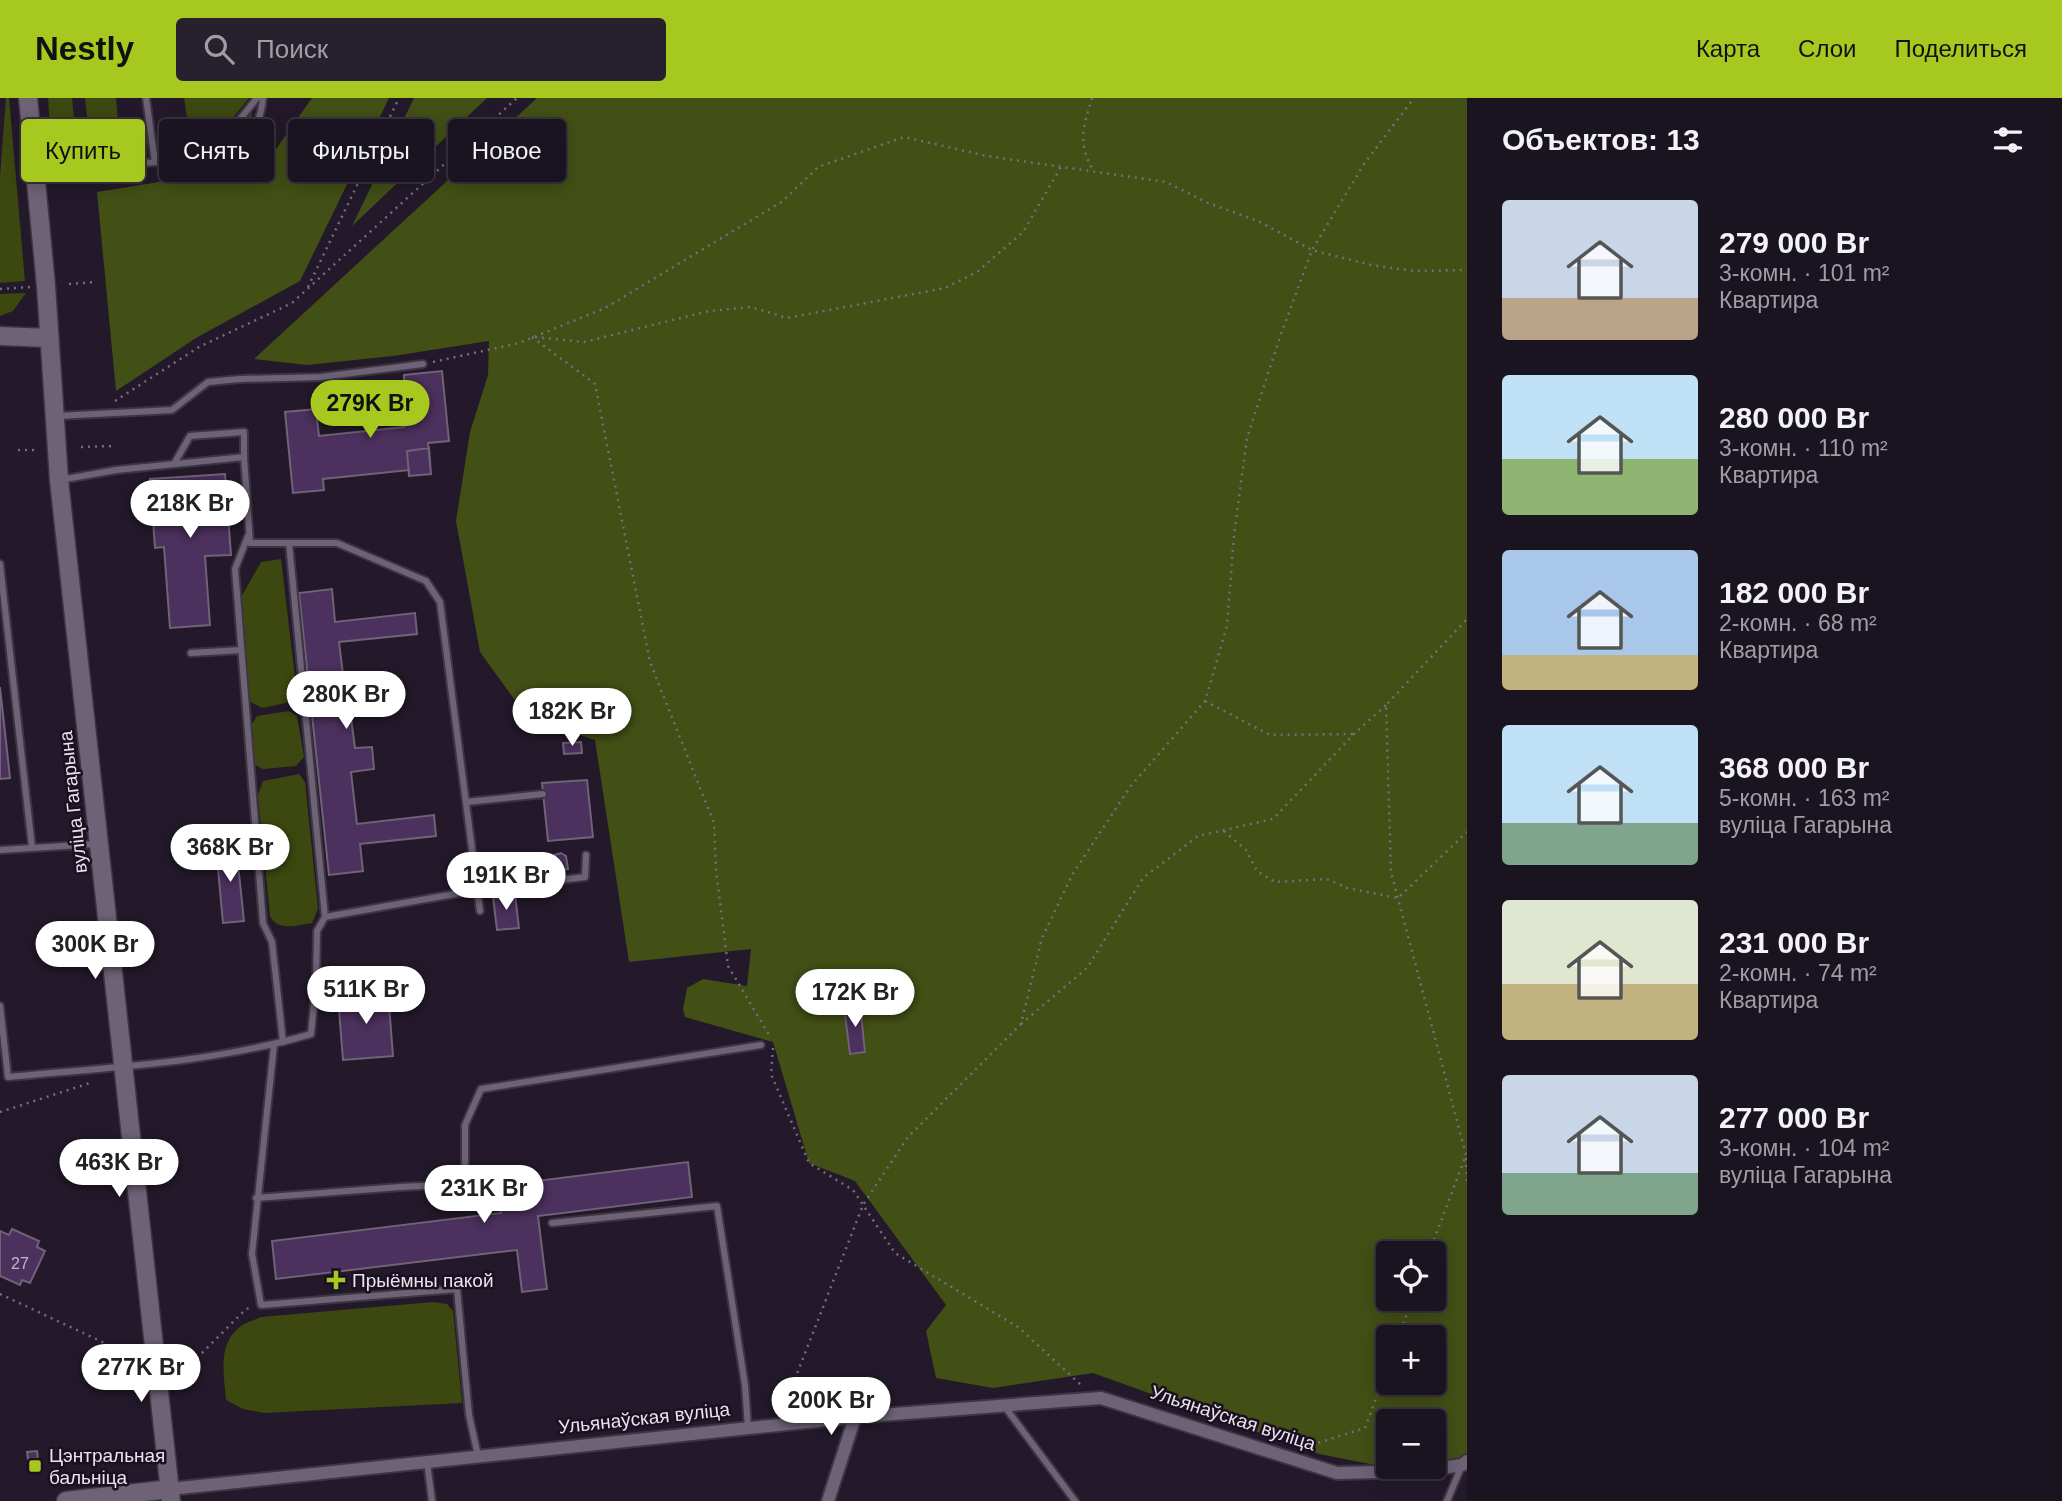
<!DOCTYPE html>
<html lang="ru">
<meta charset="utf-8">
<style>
:root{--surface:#1a1320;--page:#27202d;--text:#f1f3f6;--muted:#9f9ea5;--line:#38323e;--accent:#a7c81f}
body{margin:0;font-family:Helvetica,sans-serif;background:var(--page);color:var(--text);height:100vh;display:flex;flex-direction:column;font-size:26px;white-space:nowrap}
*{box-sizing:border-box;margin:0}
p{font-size:23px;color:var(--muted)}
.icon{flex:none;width:38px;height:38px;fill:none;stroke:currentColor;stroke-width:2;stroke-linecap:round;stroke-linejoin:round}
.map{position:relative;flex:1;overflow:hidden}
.details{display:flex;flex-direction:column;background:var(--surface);width:595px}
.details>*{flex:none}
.guide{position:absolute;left:21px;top:21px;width:665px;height:63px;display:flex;gap:14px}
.buttons{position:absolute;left:1376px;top:1143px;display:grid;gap:14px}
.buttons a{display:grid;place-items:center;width:70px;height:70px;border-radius:7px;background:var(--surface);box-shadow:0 4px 18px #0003,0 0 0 2px var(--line);font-size:35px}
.price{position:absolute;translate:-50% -60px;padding:0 16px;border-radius:24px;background:#fff;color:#222;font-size:23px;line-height:46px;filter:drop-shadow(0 2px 4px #0008)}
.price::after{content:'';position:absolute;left:50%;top:42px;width:21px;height:16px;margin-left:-10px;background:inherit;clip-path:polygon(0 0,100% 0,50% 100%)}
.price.on{background:var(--accent);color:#111}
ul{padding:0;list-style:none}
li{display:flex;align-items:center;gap:21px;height:175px;padding:0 35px}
li span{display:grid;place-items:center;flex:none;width:196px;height:140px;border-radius:7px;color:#555}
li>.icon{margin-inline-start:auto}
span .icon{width:84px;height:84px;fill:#fffc;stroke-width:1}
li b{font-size:30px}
h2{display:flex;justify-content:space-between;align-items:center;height:84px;padding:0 35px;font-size:30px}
.tag{padding:0 24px;border-radius:7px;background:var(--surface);box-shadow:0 4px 18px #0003,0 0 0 2px var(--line);font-size:24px;line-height:63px}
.tag.on{background:var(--accent);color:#111}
header{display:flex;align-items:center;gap:42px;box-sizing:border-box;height:98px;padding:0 35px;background:var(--accent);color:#111}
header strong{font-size:33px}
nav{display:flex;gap:38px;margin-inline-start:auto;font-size:24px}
.search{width:490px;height:63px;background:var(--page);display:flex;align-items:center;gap:18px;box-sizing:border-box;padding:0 24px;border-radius:7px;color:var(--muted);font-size:26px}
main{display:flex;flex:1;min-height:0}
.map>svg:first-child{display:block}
</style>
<header>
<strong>Nestly</strong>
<div class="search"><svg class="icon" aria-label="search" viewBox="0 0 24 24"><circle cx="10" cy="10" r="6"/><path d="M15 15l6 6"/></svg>Поиск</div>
<nav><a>Карта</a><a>Слои</a><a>Поделиться</a></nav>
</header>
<main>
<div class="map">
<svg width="1467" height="1403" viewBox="0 0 1467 1403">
<rect width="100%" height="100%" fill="#23192a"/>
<path fill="#3c480f" d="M6 0H9L25 183 0 185V79Z
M48 0H72L78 61C48 58 50 22 48 0Z
M85 0H116C118 23 124 57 91 59Z
M184 0H249L211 47 196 46 190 40Z
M252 13C251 31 242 43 224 49Z
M26 195 13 213 0 218V196Z
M281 461 296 588 294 600 286 605 262 610 245 601 239 503 261 464Z
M289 613 297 618 304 659 296 668 263 671 253 666 249 631 257 618Z
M299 676 305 684 318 811 312 825C297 827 278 834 270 818L258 697 263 683Z
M433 1204 447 1206 453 1213 462 1305 264 1315 243 1311 226 1302C224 1277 217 1245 241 1228 246 1224 255 1222 261 1219Z"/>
<path fill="#424f15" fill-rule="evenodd" d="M312 0H389L300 183 196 240 116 293 97 94 221 74 241 68 258 54H274Z
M414 0H487L352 128Z
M537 0H1467V1359L1450 1368H1433V1323H1388V1368H1380L1319 1356 1093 1275 993 1290 936 1280 926 1233 946 1207 855 1083 809 1065 773 944 685 919 683 911 687 890 703 881 747 888 751 851 629 864 595 642 527 619 480 554 456 423 470 334 488 277 489 243 393 258 307 267 254 261ZM1388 1155H1433V1200H1388ZM1388 1239H1433V1284H1388Z"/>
<path fill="#4c305d" stroke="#6f6377" stroke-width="2" d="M442 273 449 343 428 345 431 376 409 378V372L323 381 324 392 293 395 285 314 316 311 319 338 404 329V277Z
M429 350 431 376 409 378 407 353Z
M225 376 231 457 205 458 210 527 170 530 164 449 155 450 150 381Z
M332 491 335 524 415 515 417 536 339 544 345 593 366 591 369 611 350 613 355 650 372 649 374 671 351 674 357 726 434 717 436 738 360 746 363 773 329 777 299 495Z
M0 589 10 680 0 681Z
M581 644 582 655 564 656 563 645Z
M587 682 593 739 548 743 542 685Z
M236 747 244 823 223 825 216 749Z
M561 755 566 758 568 771 557 772 553 770 551 764 554 757Z
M515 796 519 830 497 832 493 799Z
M388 894 393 958 343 962 338 899Z
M860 907 865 954 850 956 844 909Z
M688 1064 692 1099 538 1118 547 1191 522 1194 517 1152 276 1181 272 1143 501 1115 497 1076 528 1073 529 1084Z
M12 1131 39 1143 37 1149 45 1153 30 1185 22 1182 20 1187 0 1178V1133L9 1137Z
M37 1353 38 1360 28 1361 27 1354Z"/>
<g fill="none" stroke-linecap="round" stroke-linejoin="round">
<g stroke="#3d3642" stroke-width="10">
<path id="lane" d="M146 0 155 64
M210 59 257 0
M37 73 209 60C242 51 260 35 263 0
M57 318 172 312 208 284 240 281 321 279 423 266
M174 366 190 338 244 334V359
M60 382 116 372 244 359 250 445H337L426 483 440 504 480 813
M248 438 235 471 263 825 272 844 283 944
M0 466 32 749
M191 555 241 552
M466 704 543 696
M0 752 96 746
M325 819 477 792 585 779 586 757
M316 886 381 878
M0 908 8 979C110 969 213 965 311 936L316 886 317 833 325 819 289 445
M274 947 252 1156 261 1207 457 1191 469 1317 478 1358
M256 1100 400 1089 465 1086V1027L481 991 761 947
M552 1125 717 1108 745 1287 748 1330
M1005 1309 1075 1403
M427 1364 432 1403
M1447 1403 1462 1367"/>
</g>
<g stroke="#3d3642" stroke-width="16">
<path id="street" d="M170 1391 855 1319 1101 1300 1337 1375 1422 1373 1462 1367 1467 1363
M828 1403 855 1319"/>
</g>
<g stroke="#3d3642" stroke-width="21">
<path id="secondary" d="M28 0 46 188 59 382 171 1403
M0 238 48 240
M66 1403 170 1391"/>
</g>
<path stroke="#766d7c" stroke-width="2.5" stroke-dasharray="2 5" stroke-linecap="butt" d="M1092 0C1083 30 1077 45 1094 74
M69 186 97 184
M308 189 399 0
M0 191 30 189
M532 239 595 286 650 564 714 725 716 772 728 868 771 940
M535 239 584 244 709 213 751 209 787 220 945 190 977 174 1023 134 1061 69
M433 264 519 245 605 210 783 103 818 69 904 39 987 58 1166 84 1208 105 1258 123 1312 152 1371 167 1414 173 1467 172
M115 303 199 249 292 205 517 0
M81 349 114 348
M18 352H35
M1205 603 1270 637 1354 636
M1224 733 1246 752 1257 773 1275 784 1327 781 1347 790 1398 800 1467 734
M1021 926 1087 870 1143 780 1198 738 1273 721 1354 636 1386 607
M773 950 771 976 809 1065 853 1092 895 1155 1018 1229 1081 1287
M0 1014 93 984
M1466 1060 1467 1083
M1429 1155 1466 1057 1391 774 1386 607 1467 521
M0 1196 128 1256
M1398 1239 1413 1200
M192 1265 246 1211 250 1210
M782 1314 863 1107 908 1039 1021 926 1042 840 1072 777 1130 689 1205 603 1227 528 1234 437 1247 340 1280 239 1312 152 1364 66 1414 0
M1305 1349 1365 1330 1388 1268"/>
<use href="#lane" stroke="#6e6276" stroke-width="6"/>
<use href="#street" stroke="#6e6276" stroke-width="12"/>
<use href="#secondary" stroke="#6e6276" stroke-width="18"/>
</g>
<g fill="#a7c81f" stroke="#1a1020" stroke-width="2.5">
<path d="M332.5 1171.5h7v7h7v7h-7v7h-7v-7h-7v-7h7z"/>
<rect x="28" y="1361" width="14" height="14" rx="3.5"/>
</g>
<g text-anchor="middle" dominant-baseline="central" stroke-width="5" stroke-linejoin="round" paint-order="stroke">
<g font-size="16" fill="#c2b6ca">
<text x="20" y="1165">27</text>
</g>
<g font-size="19" fill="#e9e3ee" stroke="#1a1020">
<text transform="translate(73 704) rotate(-96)">вуліца Гагарына</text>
<text transform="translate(644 1320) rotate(-6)">Ульянаўская вуліца</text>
<text transform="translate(1233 1320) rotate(18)">Ульянаўская вуліца</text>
</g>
<g font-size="19" fill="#e9e3ee" stroke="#1a1020" text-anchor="start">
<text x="352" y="1182">Прыёмны пакой</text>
<text x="49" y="1357">Цэнтральная<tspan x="49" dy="22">бальніца</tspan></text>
</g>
</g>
</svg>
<div class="buttons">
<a><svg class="icon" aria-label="locate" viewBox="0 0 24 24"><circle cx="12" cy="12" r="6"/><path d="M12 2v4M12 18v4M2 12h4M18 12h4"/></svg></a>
<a>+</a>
<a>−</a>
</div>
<b class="price on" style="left:370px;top:342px">279K Br</b>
<b class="price" style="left:190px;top:442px">218K Br</b>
<b class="price" style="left:346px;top:633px">280K Br</b>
<b class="price" style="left:572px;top:650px">182K Br</b>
<b class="price" style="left:230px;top:786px">368K Br</b>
<b class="price" style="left:506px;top:814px">191K Br</b>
<b class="price" style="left:95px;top:883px">300K Br</b>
<b class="price" style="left:366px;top:928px">511K Br</b>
<b class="price" style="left:855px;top:931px">172K Br</b>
<b class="price" style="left:119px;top:1101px">463K Br</b>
<b class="price" style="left:484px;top:1127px">231K Br</b>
<b class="price" style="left:141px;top:1306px">277K Br</b>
<b class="price" style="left:831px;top:1339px">200K Br</b>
<div class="guide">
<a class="tag on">Купить</a>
<a class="tag">Снять</a>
<a class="tag">Фильтры</a>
<a class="tag">Новое</a>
</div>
</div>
<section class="details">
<h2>Объектов: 13<svg class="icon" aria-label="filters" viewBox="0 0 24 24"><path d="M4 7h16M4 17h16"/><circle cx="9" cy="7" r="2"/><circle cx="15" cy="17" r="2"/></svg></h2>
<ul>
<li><span style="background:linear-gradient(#c9d6e8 70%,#b9a48a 0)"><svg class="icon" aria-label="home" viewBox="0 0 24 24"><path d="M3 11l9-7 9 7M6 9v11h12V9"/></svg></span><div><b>279 000 Br</b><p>3-комн. · 101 m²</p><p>Квартира</p></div></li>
<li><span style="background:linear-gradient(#bfe0f5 60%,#8fb573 0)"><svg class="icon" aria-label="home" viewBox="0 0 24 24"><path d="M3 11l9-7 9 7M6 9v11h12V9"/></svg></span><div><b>280 000 Br</b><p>3-комн. · 110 m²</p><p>Квартира</p></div></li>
<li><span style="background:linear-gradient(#a9c7e8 75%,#c2b280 0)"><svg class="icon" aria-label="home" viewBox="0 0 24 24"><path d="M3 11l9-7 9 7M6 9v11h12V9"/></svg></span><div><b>182 000 Br</b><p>2-комн. · 68 m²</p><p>Квартира</p></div></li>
<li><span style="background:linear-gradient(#bfe0f5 70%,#7fa58c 0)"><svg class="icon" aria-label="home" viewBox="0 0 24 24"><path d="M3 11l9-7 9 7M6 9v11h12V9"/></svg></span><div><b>368 000 Br</b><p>5-комн. · 163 m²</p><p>вуліца Гагарына</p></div></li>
<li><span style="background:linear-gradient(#dfe7d0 60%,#c2b280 0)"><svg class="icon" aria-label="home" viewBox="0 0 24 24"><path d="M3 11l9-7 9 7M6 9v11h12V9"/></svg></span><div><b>231 000 Br</b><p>2-комн. · 74 m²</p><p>Квартира</p></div></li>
<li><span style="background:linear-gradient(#c9d6e8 70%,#7fa58c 0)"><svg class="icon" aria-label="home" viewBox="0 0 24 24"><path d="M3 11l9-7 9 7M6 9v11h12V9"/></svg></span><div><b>277 000 Br</b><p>3-комн. · 104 m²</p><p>вуліца Гагарына</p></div></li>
</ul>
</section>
</main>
